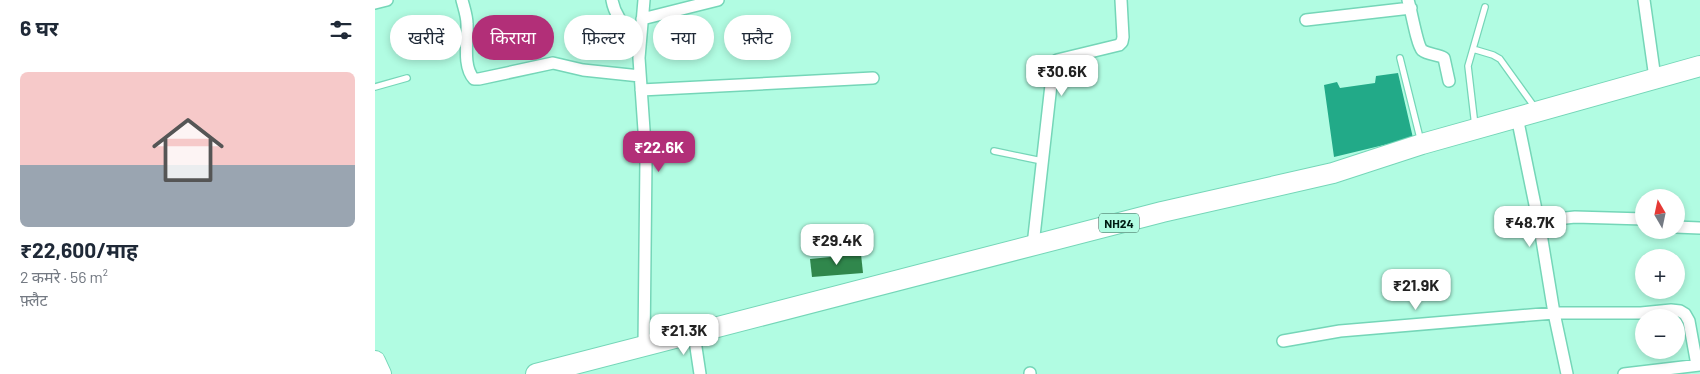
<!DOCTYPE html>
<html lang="hi">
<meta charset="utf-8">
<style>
:root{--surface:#fff;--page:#f2f2f3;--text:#1f2937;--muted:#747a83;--accent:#b22f78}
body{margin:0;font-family:Barlow,"Noto Sans Devanagari",sans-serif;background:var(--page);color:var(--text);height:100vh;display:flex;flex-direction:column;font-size:19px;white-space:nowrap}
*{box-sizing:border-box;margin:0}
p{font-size:16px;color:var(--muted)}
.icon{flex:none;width:28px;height:28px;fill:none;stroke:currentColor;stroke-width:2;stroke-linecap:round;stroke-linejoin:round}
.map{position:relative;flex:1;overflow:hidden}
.sheet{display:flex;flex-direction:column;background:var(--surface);width:375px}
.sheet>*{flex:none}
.banner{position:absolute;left:15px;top:15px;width:475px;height:45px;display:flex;gap:10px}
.needle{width:32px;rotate:351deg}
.controls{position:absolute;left:1260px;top:189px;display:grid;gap:10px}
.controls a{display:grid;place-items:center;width:50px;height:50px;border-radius:50%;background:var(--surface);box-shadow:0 2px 8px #0003;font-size:25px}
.price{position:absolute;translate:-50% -42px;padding:0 11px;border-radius:10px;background:#fff;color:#222;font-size:16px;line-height:32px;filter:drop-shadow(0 1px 2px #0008)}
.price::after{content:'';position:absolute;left:50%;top:30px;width:15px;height:11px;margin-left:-8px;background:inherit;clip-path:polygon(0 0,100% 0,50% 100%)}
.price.on{background:var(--accent);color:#fff}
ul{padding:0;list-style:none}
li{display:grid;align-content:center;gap:10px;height:265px;padding:0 20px}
li span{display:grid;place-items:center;height:155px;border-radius:8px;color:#555}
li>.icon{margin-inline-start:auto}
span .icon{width:90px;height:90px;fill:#fffc;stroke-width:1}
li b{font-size:21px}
h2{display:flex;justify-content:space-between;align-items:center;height:60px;padding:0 20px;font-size:21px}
.tag{padding:0 18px;border-radius:22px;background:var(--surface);box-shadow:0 2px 8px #0003;font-size:18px;line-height:45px}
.tag.on{background:var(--accent);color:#fff}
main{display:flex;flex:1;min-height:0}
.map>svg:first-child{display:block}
</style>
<main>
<section class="sheet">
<h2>6 घर<svg class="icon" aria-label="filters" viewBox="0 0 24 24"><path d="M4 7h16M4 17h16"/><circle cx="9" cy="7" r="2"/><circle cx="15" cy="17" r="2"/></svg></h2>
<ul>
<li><span style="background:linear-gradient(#f6c9c9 60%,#9aa5b1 0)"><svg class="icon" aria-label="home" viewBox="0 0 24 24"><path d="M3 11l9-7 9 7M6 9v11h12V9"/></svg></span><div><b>₹22,600/माह</b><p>2 कमरे · 56 m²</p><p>फ़्लैट</p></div></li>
</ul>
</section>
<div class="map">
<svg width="1325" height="374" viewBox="0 0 1325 374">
<rect width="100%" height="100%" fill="#b1fce2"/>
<path fill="#2a8" d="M1023 73 1038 138 959 157 949 85 962 82 965 88 1000 83 1001 76Z"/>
<path fill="#30874c" d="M486 254 488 273 437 277 435 259Z"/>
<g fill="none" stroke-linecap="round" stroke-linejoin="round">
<g stroke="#75d6b8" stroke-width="8">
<path id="lane" d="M1098 49 1118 55 1125 59 1161 109
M1025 58 1046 142
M0 87 32 78
M1100 126 1093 66 1110 7
M619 151 667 161"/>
</g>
<g stroke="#75d6b8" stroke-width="14">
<path id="street" d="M87 0C89 8 92 16 92 24 93 40 87 66 99 79H104L178 63 208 70 265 76
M237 0C240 18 253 29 264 43
M269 0 264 58 271 159 269 346
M1033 0C1036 9 1042 45 1047 50 1053 55 1063 54 1069 58L1074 81
M1269 0 1280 78
M0 3 12 0
M267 19 343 0
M931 20 1036 8
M266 90 498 78
M1142 117 1166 234 1179 313 1192 374
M1163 221 1200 217 1269 219
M1301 227 1325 228
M658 245 678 67 682 60 744 45 747 42 748 37 746 0
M319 334 325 374
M908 341 965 331 1179 313H1266L1296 310 1305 311 1310 314 1314 321 1322 365
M655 373V374
M1249 374 1325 365"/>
</g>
<g stroke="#75d6b8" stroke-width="22">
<path id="highway" d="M0 361 6 374
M161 374 787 212 958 173 1047 144 1325 66"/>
</g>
<use href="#lane" stroke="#fff" stroke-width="5.5"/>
<use href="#street" stroke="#fff" stroke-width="11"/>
<use href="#highway" stroke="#fff" stroke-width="20"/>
</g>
<g text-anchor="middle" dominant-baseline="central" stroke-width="4" stroke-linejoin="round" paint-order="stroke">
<rect fill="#b1fce2" stroke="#355e51" stroke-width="1" x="724" y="213.5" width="40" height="19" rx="4"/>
<g font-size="12" font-weight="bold" fill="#001b13">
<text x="744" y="223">NH24</text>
</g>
</g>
</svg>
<div class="controls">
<a><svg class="needle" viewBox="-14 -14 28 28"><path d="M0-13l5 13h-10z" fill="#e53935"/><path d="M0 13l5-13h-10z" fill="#747a83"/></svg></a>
<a>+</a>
<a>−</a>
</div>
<b class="price" style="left:687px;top:97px">₹30.6K</b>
<b class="price on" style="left:284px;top:173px">₹22.6K</b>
<b class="price" style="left:1155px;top:248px">₹48.7K</b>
<b class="price" style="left:462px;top:266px">₹29.4K</b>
<b class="price" style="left:1041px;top:311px">₹21.9K</b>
<b class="price" style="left:309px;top:356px">₹21.3K</b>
<div class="banner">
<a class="tag">खरीदें</a>
<a class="tag on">किराया</a>
<a class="tag">फ़िल्टर</a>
<a class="tag">नया</a>
<a class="tag">फ़्लैट</a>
</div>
</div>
</main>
